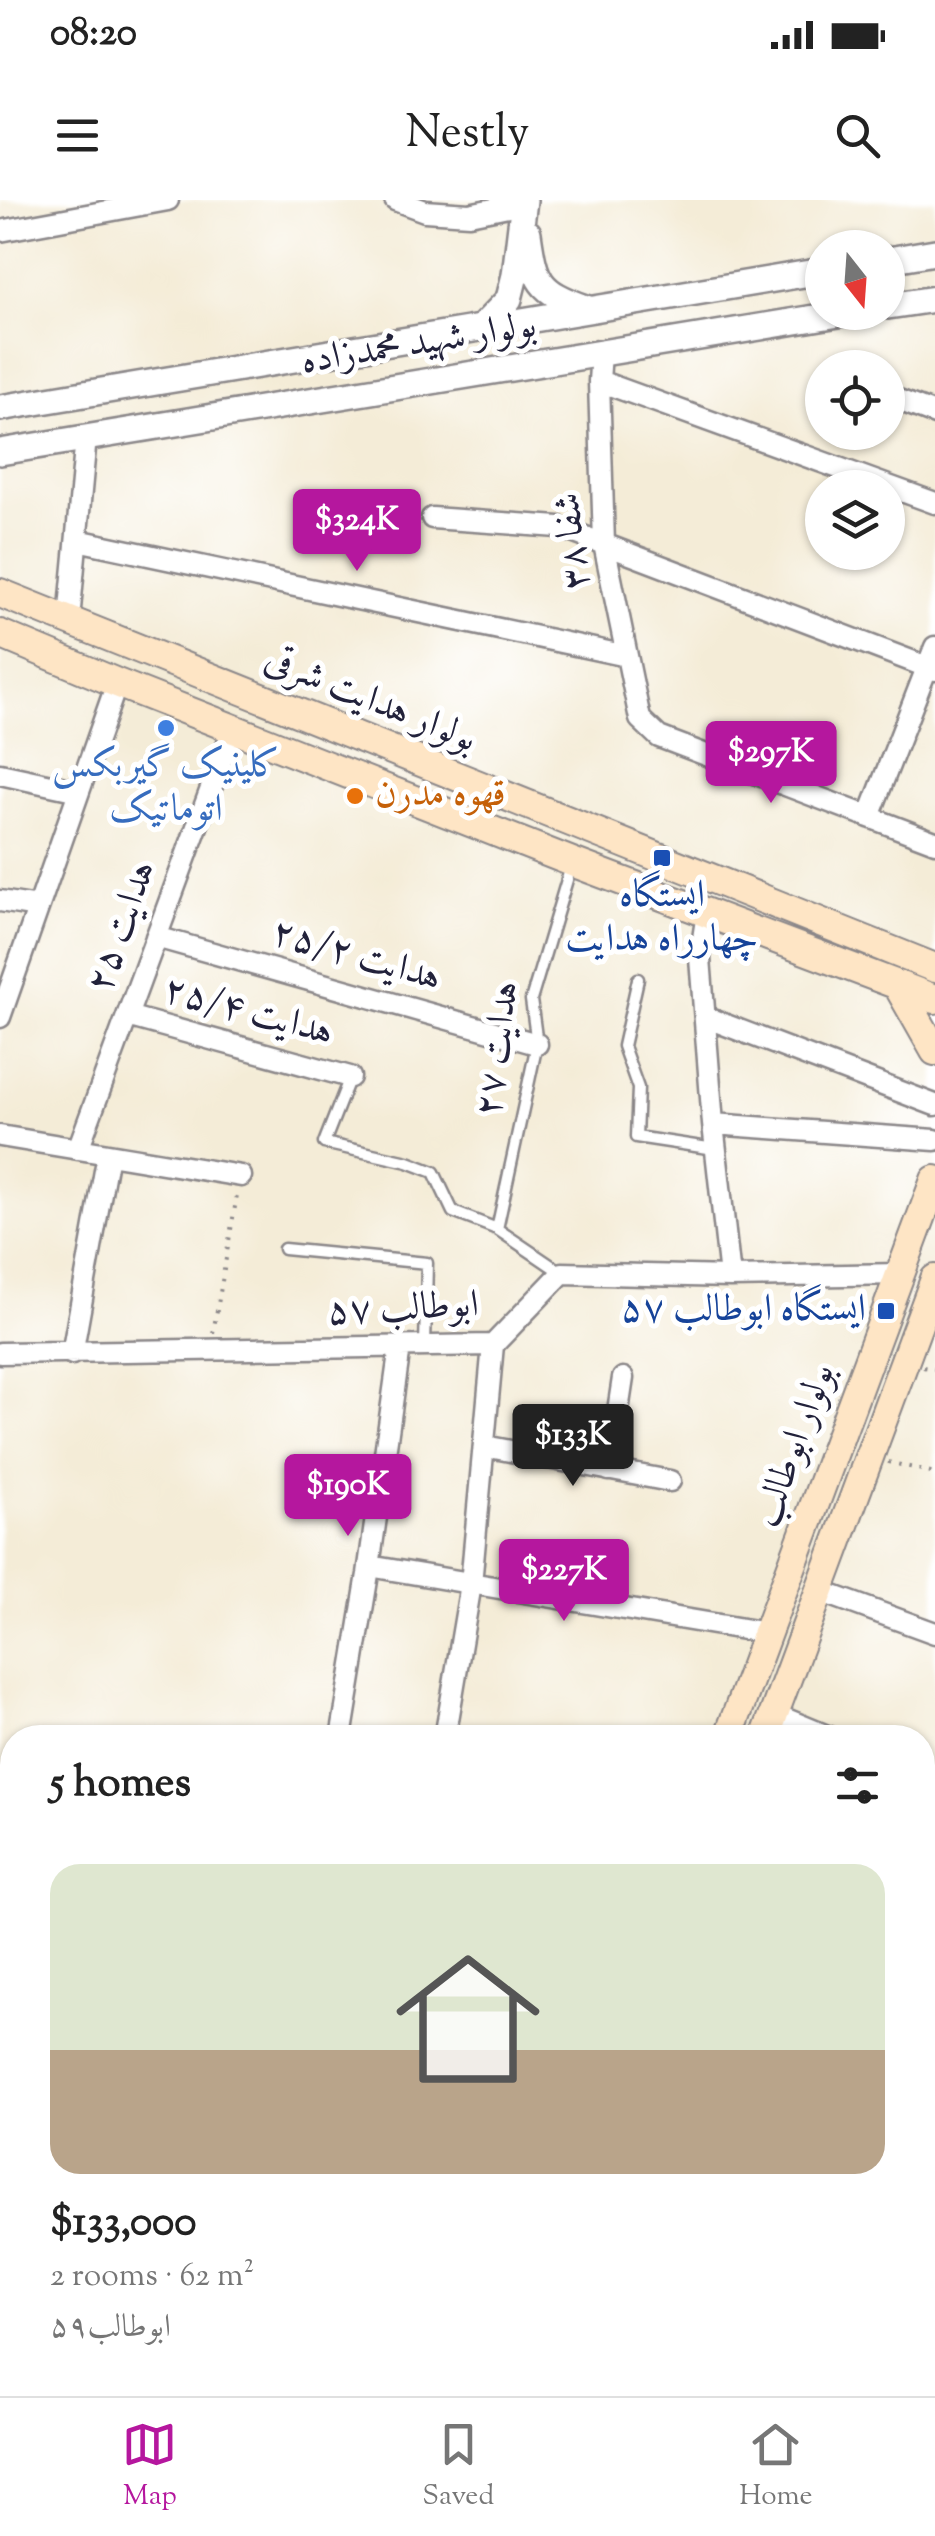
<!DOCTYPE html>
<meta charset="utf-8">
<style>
:root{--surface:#fff;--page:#f6f6f6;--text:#222;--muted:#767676;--line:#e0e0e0;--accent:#b5179e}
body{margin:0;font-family:"Sorts Mill Goudy",Amiri,serif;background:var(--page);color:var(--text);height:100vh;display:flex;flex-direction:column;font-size:38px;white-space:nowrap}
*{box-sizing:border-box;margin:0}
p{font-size:32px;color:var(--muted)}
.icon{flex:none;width:55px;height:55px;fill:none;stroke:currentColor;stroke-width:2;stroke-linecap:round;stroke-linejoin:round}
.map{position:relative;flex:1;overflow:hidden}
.panel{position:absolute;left:0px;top:1525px;width:935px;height:672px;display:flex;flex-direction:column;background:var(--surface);border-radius:40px 40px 0 0;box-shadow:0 2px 8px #0004}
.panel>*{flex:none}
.needle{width:65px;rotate:163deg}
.controls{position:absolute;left:805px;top:30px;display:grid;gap:20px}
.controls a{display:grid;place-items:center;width:100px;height:100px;border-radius:50%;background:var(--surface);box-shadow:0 2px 8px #0004;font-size:50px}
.price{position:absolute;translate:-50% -85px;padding:0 22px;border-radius:10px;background:var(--accent);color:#fff;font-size:32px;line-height:65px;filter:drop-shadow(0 2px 5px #0008)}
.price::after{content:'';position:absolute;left:50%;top:60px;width:30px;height:22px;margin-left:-15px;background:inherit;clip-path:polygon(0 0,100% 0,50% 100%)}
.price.on{background:#222;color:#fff}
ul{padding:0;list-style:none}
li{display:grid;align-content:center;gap:20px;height:530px;padding:0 50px}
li+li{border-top:2px solid var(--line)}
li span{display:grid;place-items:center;height:310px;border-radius:30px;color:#555}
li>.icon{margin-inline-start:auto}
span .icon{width:180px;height:180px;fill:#fffc;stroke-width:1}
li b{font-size:42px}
h2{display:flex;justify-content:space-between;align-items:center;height:120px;padding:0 50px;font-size:42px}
.status{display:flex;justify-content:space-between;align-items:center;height:70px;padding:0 50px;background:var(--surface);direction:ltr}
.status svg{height:28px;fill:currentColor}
header{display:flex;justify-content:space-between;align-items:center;height:130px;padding:0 50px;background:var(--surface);font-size:45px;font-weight:600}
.tabs{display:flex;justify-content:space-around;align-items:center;height:140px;border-top:2px solid var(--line);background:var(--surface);font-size:28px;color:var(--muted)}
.tabs a{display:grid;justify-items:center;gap:5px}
.tabs .on{color:var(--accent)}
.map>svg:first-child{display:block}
</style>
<div class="status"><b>08:20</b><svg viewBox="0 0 49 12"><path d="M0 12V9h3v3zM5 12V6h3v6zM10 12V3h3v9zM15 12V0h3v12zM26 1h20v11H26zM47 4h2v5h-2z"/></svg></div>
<header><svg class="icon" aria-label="menu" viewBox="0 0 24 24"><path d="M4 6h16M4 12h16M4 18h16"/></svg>Nestly<svg class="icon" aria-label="search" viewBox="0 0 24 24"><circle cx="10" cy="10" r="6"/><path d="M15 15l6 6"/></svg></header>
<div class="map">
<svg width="935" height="2196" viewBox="0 0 935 2196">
<rect width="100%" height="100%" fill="#fff"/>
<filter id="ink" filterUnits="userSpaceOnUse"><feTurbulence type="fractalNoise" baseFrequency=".01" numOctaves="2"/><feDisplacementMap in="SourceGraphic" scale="20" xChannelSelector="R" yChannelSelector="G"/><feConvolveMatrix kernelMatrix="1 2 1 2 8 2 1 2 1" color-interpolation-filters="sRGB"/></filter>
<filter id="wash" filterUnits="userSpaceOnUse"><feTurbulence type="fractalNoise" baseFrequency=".0048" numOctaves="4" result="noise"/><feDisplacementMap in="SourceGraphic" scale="40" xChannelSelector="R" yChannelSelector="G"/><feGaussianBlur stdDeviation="2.25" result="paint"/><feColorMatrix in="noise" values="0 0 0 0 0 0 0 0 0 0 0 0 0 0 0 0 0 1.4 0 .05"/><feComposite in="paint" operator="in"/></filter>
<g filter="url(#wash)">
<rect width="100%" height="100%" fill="#f4ecd7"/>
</g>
<g filter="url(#ink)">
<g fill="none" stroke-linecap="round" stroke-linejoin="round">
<g stroke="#8b8789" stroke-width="15">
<path id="service" d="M638 779 623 846 638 888 636 937 715 949
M350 877 324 943 408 962 434 972 453 1012 497 1029
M284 1049 427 1063 425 1146
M562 1073 497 1029 537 844 531 800 572 663"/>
</g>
<g stroke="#8b8789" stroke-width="25">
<path id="minor" d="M395 0 425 11 469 14 523 3
M0 31 168 0
M601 153 599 181 604 344 640 519 659 537 935 642
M599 181 935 303
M888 196 935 214
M432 318 559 327 935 470
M77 340 627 456
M69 420 86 237
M0 574 79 591
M869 617 935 447
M0 701 38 707
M707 713 700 758 713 924 730 1077
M156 737 537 844
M127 816 350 877
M0 817 117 483
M705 817 935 905
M713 924 935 940
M0 936 241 976
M78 949 233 529
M0 1153 493 1145 562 1073 730 1077 900 1074
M72 1154 108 954
M484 1246 670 1281
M609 1270 623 1178
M369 1366 767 1433
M820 1391 935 1433
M774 1514 832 1538
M341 1538 368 1374 400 1147
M445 1538 471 1384 493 1145
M922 1572 935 1577
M922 1735 935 1740
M0 1791 12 1792
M922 1902 935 1907
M0 1920 12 1921
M0 2046 12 2047
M922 2070 935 2075
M795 2185 798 2196
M45 2196 46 2185
M341 2196 343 2185"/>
</g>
<g stroke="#8b8789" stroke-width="30">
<path id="tertiary" d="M528 33C535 82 538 91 586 108
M888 60 935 52
M888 106 935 99
M481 128 509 99 515 75 524 0
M0 208 822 71
M0 252 851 112"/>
</g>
<g stroke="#8b8789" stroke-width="32">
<path id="secondary" d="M0 393 935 768
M0 434 117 483 572 662 935 799
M898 786 935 851
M728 1538 935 980
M765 1538 935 1079
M556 2185 558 2196
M439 2196 451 2185
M488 2196 492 2185
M520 2196 524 2185"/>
</g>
<path stroke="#8b8789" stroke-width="4" stroke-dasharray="2.5 8" stroke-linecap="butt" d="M213 1133 237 995
M923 1167 935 1169
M888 1262 935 1273
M302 2196 323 2192"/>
<use href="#service" stroke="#fff" stroke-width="10"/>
<use href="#minor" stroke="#fff" stroke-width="20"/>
<use href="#tertiary" stroke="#fff" stroke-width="25"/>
<use href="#secondary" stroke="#fee5c5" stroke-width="28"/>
</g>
</g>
<circle fill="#3f7fe0" stroke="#fff" stroke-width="4" cx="166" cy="528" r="10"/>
<circle fill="#e8710a" stroke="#fff" stroke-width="4" cx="355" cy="596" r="10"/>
<g fill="#1a4fb4" stroke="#fff" stroke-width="4">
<rect x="652" y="648" width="20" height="20" rx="5"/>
<rect x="876" y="1101" width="20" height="20" rx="5"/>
</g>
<g text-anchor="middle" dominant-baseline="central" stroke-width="10" stroke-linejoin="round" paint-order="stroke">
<g font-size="38" fill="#22223b" stroke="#fff">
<text transform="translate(419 145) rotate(-9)">بولوار شهید محمدزاده</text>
<text transform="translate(574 341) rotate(-96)">شفا ۳۸</text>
<text transform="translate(370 501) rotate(22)">بولوار هدایت شرقی</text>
<text transform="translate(123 727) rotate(-70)">هدایت ۲۵</text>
<text transform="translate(356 757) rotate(16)">هدایت ۲۵/۲</text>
<text transform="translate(248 813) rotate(15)">هدایت ۲۵/۴</text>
<text transform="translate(499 849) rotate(-82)">هدایت ۲۷</text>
<text transform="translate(403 1110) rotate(-3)">ابوطالب ۵۷</text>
<text transform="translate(796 1246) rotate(-70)">بولوار ابوطالب</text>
</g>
<g font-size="38" fill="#366cbe" stroke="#fff">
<text x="166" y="567">کلینیک گیربکس<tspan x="166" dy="44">اتوماتیک</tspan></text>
</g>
<g font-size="38" fill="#c56008" stroke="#fff" text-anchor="start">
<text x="375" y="596">قهوه مدرن</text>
</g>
<g font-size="38" fill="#164399" stroke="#fff">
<text x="662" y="697">ایستگاه<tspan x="662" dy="44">چهارراه هدایت</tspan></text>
<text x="866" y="1111" text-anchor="end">ایستگاه ابوطالب ۵۷</text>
</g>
</g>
</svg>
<div class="controls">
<a><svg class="needle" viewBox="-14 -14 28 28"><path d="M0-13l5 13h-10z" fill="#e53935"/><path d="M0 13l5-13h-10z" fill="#767676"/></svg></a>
<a><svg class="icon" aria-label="locate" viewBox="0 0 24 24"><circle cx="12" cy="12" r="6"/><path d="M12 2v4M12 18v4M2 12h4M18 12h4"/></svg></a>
<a><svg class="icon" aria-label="layers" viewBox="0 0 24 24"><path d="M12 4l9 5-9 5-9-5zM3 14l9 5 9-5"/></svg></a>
</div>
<b class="price" style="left:357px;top:374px">$324K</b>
<b class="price" style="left:771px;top:606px">$297K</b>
<b class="price on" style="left:573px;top:1289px">$133K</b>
<b class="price" style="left:348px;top:1339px">$190K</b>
<b class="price" style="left:564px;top:1424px">$227K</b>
<section class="panel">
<h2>5 homes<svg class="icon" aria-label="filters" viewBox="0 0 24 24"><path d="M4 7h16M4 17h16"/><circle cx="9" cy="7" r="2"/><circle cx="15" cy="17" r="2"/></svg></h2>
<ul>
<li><span style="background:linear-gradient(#dfe7d0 60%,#b9a48a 0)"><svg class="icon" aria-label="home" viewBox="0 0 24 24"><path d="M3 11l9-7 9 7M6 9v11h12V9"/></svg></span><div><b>$133,000</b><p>2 rooms · 62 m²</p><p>ابوطالب۵۹</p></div></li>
</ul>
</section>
</div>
<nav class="tabs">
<a class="on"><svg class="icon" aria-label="map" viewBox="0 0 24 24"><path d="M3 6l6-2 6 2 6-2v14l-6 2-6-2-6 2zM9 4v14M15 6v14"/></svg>Map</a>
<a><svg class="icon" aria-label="saved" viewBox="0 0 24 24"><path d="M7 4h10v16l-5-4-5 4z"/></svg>Saved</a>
<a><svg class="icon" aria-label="home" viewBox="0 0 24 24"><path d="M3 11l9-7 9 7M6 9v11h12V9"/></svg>Home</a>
</nav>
